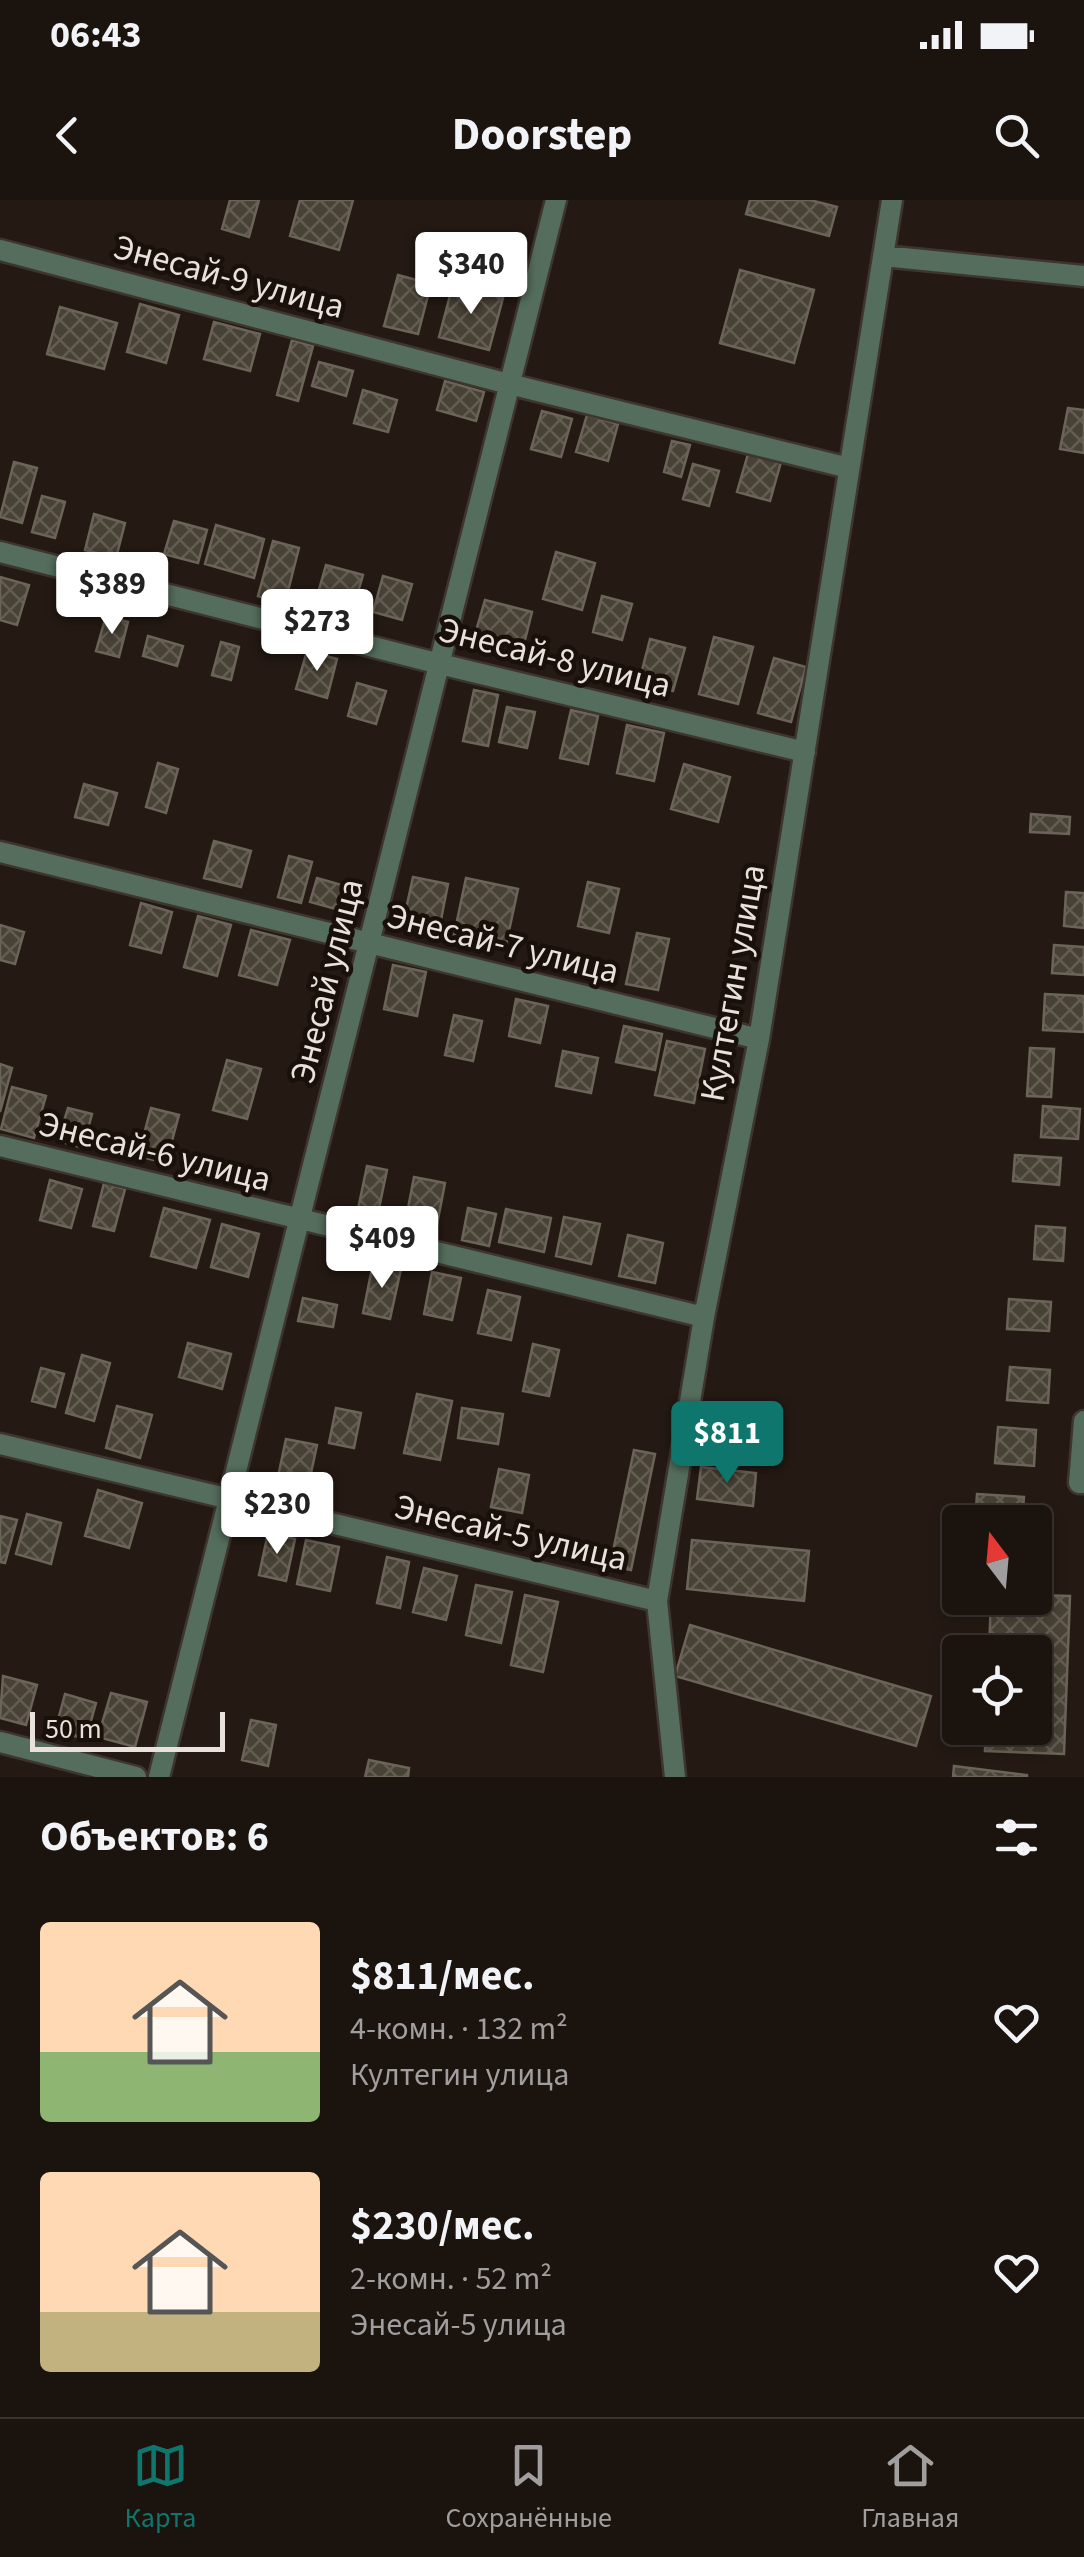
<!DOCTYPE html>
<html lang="ru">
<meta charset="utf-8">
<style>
:root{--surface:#1b130e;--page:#28201c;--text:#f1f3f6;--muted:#a09e9e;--line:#39322e;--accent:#0f766e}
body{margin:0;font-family:"Source Sans 3",sans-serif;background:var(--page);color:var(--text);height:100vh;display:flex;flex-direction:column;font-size:38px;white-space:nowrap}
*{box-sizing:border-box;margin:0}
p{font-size:32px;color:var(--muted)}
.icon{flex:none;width:55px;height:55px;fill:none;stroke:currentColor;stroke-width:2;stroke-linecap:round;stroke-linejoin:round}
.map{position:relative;height:1577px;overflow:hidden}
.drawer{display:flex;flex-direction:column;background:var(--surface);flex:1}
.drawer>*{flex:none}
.needle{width:65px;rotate:344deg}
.buttons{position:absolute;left:942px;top:1305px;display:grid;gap:20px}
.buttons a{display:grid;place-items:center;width:110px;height:110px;border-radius:10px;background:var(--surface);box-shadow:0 5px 15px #0003,0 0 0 2px var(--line);font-size:50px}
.scale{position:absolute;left:30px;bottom:25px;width:195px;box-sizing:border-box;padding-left:10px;border:5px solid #e8e1dc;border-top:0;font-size:28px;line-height:35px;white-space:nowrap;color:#e8e1dc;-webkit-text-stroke:8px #1a100a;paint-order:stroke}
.price{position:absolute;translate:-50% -85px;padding:0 22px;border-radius:10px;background:#fff;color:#222;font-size:32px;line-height:65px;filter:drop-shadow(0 2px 5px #0008)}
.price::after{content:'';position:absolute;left:50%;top:60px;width:30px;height:22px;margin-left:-15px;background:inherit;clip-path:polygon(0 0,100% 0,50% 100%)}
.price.selected{background:var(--accent);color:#fff}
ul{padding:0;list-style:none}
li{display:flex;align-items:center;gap:30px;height:250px;padding:0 40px}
li span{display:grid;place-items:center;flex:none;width:280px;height:200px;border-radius:10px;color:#555}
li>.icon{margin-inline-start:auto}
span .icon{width:120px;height:120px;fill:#fffc;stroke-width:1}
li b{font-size:42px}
h2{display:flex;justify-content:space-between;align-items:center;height:120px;padding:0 40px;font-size:42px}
.status{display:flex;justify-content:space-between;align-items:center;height:70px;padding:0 50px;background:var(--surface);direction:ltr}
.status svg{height:28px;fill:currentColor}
header{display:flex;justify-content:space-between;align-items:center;height:130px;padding:0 40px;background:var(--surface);font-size:45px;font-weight:700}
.dock{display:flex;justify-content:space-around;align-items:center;height:140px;border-top:2px solid var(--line);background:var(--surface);font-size:28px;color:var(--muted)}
.dock a{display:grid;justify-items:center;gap:5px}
.dock .selected{color:var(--accent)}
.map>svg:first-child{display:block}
</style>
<div class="status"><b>06:43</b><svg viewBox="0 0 49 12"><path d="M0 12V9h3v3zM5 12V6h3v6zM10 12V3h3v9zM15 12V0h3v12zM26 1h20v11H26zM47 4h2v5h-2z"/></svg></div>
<header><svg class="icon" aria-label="back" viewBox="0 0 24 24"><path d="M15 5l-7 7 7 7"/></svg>Doorstep<svg class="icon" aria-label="search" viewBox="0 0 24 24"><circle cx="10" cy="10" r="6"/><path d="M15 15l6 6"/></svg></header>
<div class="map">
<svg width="1084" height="1577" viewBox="0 0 1084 1577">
<defs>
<pattern id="building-cross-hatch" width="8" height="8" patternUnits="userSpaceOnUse" patternTransform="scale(2.5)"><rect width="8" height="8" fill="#484135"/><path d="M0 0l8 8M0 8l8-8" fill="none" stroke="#625c52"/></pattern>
</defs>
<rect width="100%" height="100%" fill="#241913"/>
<path fill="url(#building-cross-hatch)" stroke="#6b6458" stroke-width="2.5" d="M230 0H259L249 37 222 29Z
M300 0H353L339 50 290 36Z
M750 0H810L837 7 829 36 746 14Z
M740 70 814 90 794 163 720 143Z
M398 75 431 84 418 134 384 126Z
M453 84 503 98 489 150 439 137Z
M140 104 179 115 166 163 127 152Z
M60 107 117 123 104 169 47 154Z
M214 122 260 134 250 171 204 159Z
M292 140 313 146 298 201 277 195Z
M319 162 353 171 346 196 312 186Z
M445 181 484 192 476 221 437 210Z
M363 190 397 200 388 232 354 223Z
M1068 208 1084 210V253L1060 249Z
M542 211 572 219 561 257 531 249Z
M587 215 618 224 608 261 576 252Z
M672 241 690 245 681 277 664 272Z
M748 254 781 262 770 301 737 292Z
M14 262 37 268 22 323 0 317Z
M693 264 719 271 709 306 683 299Z
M42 296 65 302 55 338 32 332Z
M94 314 125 323 116 358 85 350Z
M174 321 207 330 198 363 164 354Z
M216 325 264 339 254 378 205 364Z
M273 341 299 348 285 403 258 396Z
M556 352 595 363 582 410 543 399Z
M326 365 363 375 353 410 316 400Z
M383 376 412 384 402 420 373 412Z
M0 377 29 385 17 425 0 420Z
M602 396 632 404 622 440 593 432Z
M485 400 532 412 524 444 476 431Z
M106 416 128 422 119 457 96 451Z
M148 436 183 446 177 466 143 456Z
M714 437 753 447 738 504 699 494Z
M650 439 685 448 673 491 639 482Z
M221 442 239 447 231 480 212 475Z
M307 451 337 459 327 498 296 489Z
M774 458 806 467 791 522 758 513Z
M357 483 386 491 376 524 348 516Z
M474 490 498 495 488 546 463 541Z
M507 507 535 512 527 548 499 542Z
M571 510 598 516 588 564 560 558Z
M627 525 664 533 654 581 617 573Z
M158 563 178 569 166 613 146 607Z
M684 564 730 577 718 622 671 609Z
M84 584 117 593 108 625 75 617Z
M1031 614 1070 617 1069 634 1030 632Z
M214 641 251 651 241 687 204 678Z
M289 656 312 662 301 703 278 697Z
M413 677 448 684 439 730 403 723Z
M317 678 356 689 350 713 310 702Z
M466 678 518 689 506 745 454 735Z
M588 682 619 689 609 733 578 726Z
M1066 692 1084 693V728L1064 726Z
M141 703 172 712 161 753 130 745Z
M198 716 231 725 217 776 184 767Z
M0 725 24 732 15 764 0 760Z
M251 730 290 740 277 785 239 775Z
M637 733 669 739 658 790 626 784Z
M1054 745 1084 747V775L1052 773Z
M393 765 426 772 417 816 384 809Z
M1045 794 1084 796V832L1043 830Z
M516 799 548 806 540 843 509 836Z
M454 815 482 821 473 861 445 855Z
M624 826 662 834 655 870 616 862Z
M667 841 705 849 694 903 655 895Z
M1030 848 1054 849 1051 897 1027 896Z
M563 851 598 858 591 893 556 886Z
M227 860 261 869 247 919 213 910Z
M0 864 12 868 0 912Z
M12 887 46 896 34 938 1 929Z
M1043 906 1080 909 1078 939 1041 937Z
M68 908 92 914 83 948 58 941Z
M151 908 179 915 166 963 138 956Z
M1015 955 1061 958 1059 985 1013 981Z
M367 966 387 970 377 1018 357 1014Z
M414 977 445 983 436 1030 405 1024Z
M50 980 82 989 71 1028 40 1020Z
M104 983 125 989 114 1031 93 1026Z
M164 1008 210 1020 196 1068 151 1056Z
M468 1008 496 1014 489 1046 462 1040Z
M506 1009 551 1018 544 1052 499 1042Z
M564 1017 600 1024 591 1064 556 1056Z
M222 1024 259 1034 248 1077 211 1067Z
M1036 1026 1065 1028 1063 1061 1034 1059Z
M628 1035 663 1043 655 1083 619 1076Z
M373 1063 401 1069 390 1119 363 1113Z
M432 1072 461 1078 452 1120 424 1114Z
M488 1090 520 1097 511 1140 478 1133Z
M303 1098 337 1105 333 1127 298 1121Z
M1009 1099 1051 1102 1049 1131 1007 1129Z
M188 1143 231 1154 222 1189 179 1177Z
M533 1144 559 1150 549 1196 523 1191Z
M82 1155 110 1163 94 1221 66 1213Z
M1010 1167 1050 1170 1048 1203 1007 1200Z
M41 1168 64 1174 55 1207 32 1201Z
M417 1194 452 1201 440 1260 404 1253Z
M117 1206 152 1215 140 1258 106 1248Z
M336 1208 361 1213 354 1248 329 1243Z
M462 1208 503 1214 498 1244 458 1238Z
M998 1227 1036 1230 1034 1266 995 1263Z
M286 1239 317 1245 307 1292 276 1286Z
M634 1250 655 1254 631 1370 610 1366Z
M701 1267 756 1273 753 1306 697 1299Z
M499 1269 529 1275 522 1313 491 1307Z
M98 1290 142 1303 129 1348 85 1336Z
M977 1294 1024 1297 1022 1322H975Z
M27 1314 61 1323 51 1364 16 1354Z
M0 1316 17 1320 5 1363 0 1362Z
M268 1333 295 1339 286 1381 259 1375Z
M306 1340 339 1347 330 1391 297 1384Z
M692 1340 809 1351 804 1401 687 1389Z
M387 1357 409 1362 400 1408 377 1403Z
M424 1368 457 1376 446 1420 413 1412Z
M476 1385 512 1392 501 1443 466 1435Z
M525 1395 558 1402 543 1472 511 1465Z
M1035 1395 1070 1396 1064 1554 985 1551 986 1528H1035V1452H989L991 1398H1035Z
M690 1425 931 1496 916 1546 675 1476Z
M3 1476 37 1485 26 1525 0 1518Z
M111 1493 147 1502 135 1547 98 1537Z
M65 1494 96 1503 86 1539 55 1531Z
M251 1520 276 1525 268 1566 242 1560Z
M369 1560 409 1568 408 1577H365Z
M954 1566 1027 1575V1577H953Z"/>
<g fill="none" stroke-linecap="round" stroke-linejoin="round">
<g stroke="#3f352f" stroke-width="25">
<path id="street" d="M0 50 509 184 849 268
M883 56 1084 76
M0 352 440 464 805 552
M0 652 759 839
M0 946 704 1117
M1084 1221 1079 1283H1084
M0 1244 657 1401
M0 1542 136 1577
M159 1577 556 0
M675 1577 657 1401 704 1117 759 839 892 0"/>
</g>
<use href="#street" stroke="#546d5d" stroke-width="20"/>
</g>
<g text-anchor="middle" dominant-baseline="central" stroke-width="9" stroke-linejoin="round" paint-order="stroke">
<g font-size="35" fill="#e8e1dc" stroke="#1a100a">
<text transform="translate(229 77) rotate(15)">Энесай-9 улица</text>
<text transform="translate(555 458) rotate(14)">Энесай-8 улица</text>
<text transform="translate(503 744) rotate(14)">Энесай-7 улица</text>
<text transform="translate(327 781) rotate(-76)">Энесай улица</text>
<text transform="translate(733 783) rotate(-80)">Култегин улица</text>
<text transform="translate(155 952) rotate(14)">Энесай-6 улица</text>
<text transform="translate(511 1333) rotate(13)">Энесай-5 улица</text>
</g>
</g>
</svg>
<div class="buttons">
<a><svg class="needle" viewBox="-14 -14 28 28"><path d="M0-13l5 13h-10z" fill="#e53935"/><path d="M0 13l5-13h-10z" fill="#a09e9e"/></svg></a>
<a><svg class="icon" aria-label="locate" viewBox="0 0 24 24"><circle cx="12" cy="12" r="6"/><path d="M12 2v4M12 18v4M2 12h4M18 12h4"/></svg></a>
</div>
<div class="scale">50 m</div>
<b class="price" style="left:471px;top:117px">$340</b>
<b class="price" style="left:112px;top:437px">$389</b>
<b class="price" style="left:317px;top:474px">$273</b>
<b class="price" style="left:382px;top:1091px">$409</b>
<b class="price selected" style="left:727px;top:1286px">$811</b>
<b class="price" style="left:277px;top:1357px">$230</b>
</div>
<section class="drawer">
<h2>Объектов: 6<svg class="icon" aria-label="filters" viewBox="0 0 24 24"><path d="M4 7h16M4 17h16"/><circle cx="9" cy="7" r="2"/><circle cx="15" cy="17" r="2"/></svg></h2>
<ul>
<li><span style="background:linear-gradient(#ffd9b3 65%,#8fb573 0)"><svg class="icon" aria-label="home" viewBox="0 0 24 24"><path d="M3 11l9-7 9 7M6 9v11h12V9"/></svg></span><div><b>$811/мес.</b><p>4-комн. · 132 m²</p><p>Култегин улица</p></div><svg class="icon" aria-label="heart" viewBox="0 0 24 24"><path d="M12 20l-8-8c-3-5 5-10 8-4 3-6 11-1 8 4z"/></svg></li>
<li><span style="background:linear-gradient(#ffd9b3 70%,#c2b280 0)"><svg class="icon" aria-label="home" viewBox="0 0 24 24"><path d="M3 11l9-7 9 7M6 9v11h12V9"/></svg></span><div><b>$230/мес.</b><p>2-комн. · 52 m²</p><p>Энесай-5 улица</p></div><svg class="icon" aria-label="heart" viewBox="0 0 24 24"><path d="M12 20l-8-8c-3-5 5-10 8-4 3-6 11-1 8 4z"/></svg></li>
</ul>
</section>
<nav class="dock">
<a class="selected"><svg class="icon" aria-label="map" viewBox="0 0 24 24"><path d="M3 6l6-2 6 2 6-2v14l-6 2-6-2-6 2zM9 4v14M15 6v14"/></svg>Карта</a>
<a><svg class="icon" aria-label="saved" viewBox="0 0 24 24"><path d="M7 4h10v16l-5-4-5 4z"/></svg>Сохранённые</a>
<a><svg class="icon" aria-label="home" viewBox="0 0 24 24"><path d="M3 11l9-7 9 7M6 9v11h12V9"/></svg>Главная</a>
</nav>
